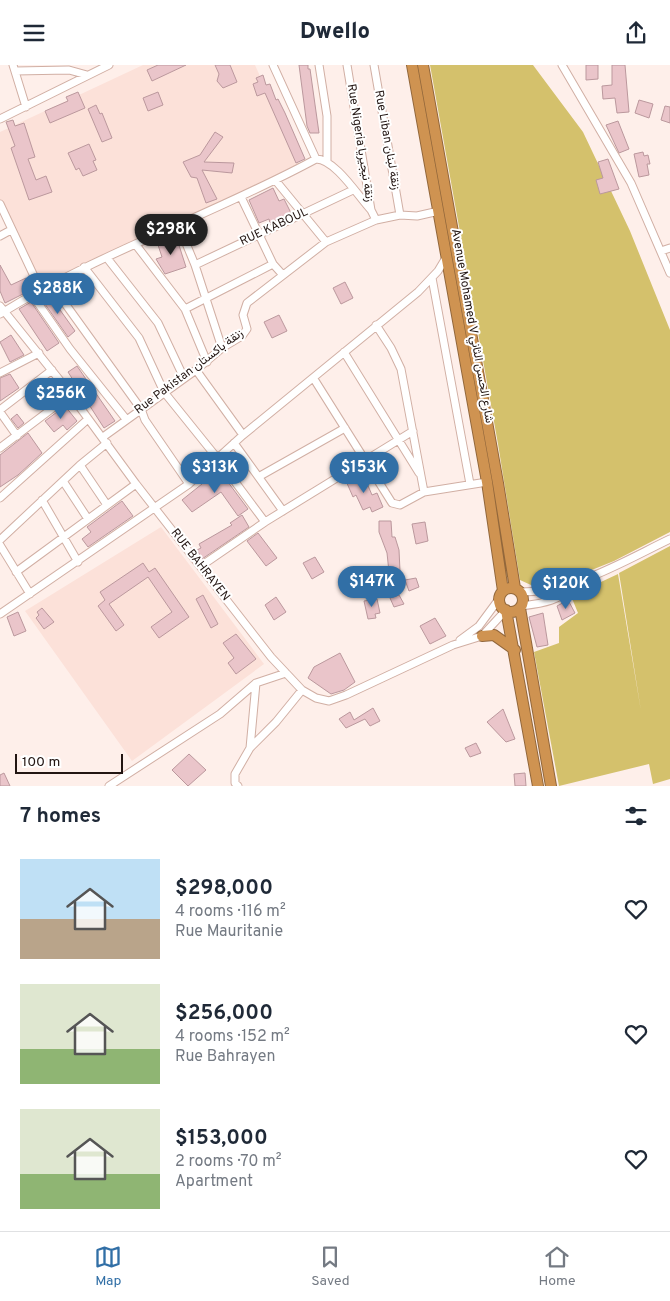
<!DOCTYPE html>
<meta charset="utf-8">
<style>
:root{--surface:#fff;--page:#f2f2f3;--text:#1f2937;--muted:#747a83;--line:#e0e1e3;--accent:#316fa6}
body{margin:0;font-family:Overpass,Vazirmatn,sans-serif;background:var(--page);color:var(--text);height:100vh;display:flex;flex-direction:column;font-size:19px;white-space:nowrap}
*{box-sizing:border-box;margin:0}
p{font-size:16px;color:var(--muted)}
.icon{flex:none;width:28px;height:28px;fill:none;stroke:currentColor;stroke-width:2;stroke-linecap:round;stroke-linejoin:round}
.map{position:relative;height:721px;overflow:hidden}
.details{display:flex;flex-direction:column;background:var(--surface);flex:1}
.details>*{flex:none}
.scale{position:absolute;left:15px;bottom:12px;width:108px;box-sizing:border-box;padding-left:5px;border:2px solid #221512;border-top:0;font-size:14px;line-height:18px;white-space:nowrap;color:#221512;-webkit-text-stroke:4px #fff;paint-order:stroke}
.price{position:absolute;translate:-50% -42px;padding:0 11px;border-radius:18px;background:var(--accent);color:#fff;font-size:16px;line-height:32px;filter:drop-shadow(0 1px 2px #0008)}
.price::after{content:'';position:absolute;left:50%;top:30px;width:15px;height:11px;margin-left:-8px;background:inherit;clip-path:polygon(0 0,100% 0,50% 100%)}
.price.selected{background:#222;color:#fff}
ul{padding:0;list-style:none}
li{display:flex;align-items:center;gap:15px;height:125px;padding:0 20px}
li span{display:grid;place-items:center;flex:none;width:140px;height:100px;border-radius:0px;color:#555}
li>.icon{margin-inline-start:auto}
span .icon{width:60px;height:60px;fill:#fffc;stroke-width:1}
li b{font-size:21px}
h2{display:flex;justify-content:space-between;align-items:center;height:60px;padding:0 20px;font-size:21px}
header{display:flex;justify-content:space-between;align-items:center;height:65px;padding:0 20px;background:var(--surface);font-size:22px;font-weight:800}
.dock{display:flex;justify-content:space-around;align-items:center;height:70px;border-top:1px solid var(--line);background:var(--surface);font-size:14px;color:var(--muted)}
.dock a{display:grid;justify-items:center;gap:2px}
.dock .selected{color:var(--accent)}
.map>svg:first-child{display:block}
</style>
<header><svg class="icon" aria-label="menu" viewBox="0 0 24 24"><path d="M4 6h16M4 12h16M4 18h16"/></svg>Dwello<svg class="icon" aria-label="share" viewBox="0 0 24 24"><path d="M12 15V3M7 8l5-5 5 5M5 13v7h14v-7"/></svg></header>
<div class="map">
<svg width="670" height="721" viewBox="0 0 670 721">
<rect width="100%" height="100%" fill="#feefea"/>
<path fill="#fce1d9" d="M143 0H255L300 101 40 219 0 135V67Z
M161 462 264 599 132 696 25 546Z"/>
<path fill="#d4c16c" d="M430 0H533L583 67 630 166 670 265V467L614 496 542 525 520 515 498 379Z
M670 481V714L653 719 649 699 559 721 534 587 559 578V562L578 548 571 531 618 509 641 646 619 508Z"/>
<path fill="#eac5ca" stroke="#bb989d" d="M158 0H186L152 16 147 5Z
M215 0H230L237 17 223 23 217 16 219 9Z
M299 0H308V4H310L319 68H310L307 61Z
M586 0H598V14L586 15Z
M612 0H625L629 47 617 48 615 33 603 34 602 21 612 20Z
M263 10 266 20 270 19 276 35 278 34 285 48 305 94 296 98 265 28 257 31 253 19 258 17 256 13Z
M78 27 85 43 50 58 45 46 68 36 66 32Z
M158 27 163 40 148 46 143 33Z
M639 35 653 39 649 53 635 48Z
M96 40 100 49 102 48 112 73 102 77 88 44Z
M665 41 670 42V58L661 55Z
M13 55 15 61 24 58 35 92 28 94 36 115 46 111 52 127 29 135 11 83 15 81 6 57Z
M618 56 629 84 619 88 606 60Z
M215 67 223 72 204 97 234 98 232 108 202 105 217 134 206 138 197 113 191 112 183 97 200 90Z
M89 79 96 95 93 96 97 105 83 111 79 103 76 105 68 88Z
M643 87 644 91 648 90 650 99H647L649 110 639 112 634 89Z
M608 94 619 124 600 129 596 115 603 113 598 97Z
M273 123 279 136 284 134 291 148 270 158 269 154 259 158 249 135Z
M176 171 186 202 165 209 156 194 162 192 157 177Z
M0 200 11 220 26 213 31 225 5 238 0 226Z
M345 217 353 233 341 239 333 223Z
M48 228 75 266 68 272 40 232Z
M31 237 59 278 47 286 19 244Z
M279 250 287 266 272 273 264 257Z
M11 270 24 290 10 297 0 277Z
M77 301 115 356 104 363 68 307Z
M10 309 19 323 0 336V313Z
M48 314 57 333 48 340 39 322Z
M65 341 77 356 67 365 63 360 54 367 45 356Z
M17 349 24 358 18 363 11 354Z
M28 368 42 388 18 410 0 422V390Z
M219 405 248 444 238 451 221 427 192 447 182 435 202 419 200 418Z
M363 409 372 430 377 428 383 442 372 447 370 442 363 445 356 430 353 432 346 416Z
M122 436 133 451 88 482 82 474 91 467 87 462Z
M242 450 249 462 202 494 197 485 201 483 199 479 232 460 230 458Z
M379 456H391L392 472H395L399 485 400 506 389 507 387 488 379 467Z
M425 457 428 476 416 479 412 459Z
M258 468 277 493 266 501 247 476Z
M315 492 324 507 312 514 303 498Z
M143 498 149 507 155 503 189 552 159 573 151 562 172 547 148 512 109 539 124 560 116 566 98 541 105 535 100 527Z
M416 513 419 522 409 526 405 515Z
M203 530 218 559 211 563 196 534Z
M399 530 404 539 394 542 390 533Z
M276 532 286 547 274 555 265 540Z
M377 534 380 548 375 549 376 553 368 554 364 536Z
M568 535 575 548 562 555 557 541Z
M42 543 54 557 44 564 36 553 39 550 37 547Z
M18 547 26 566 14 571 7 552Z
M543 548 548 580 537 582 529 552Z
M435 553 446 571 430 579 420 561Z
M236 569 256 594 236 609 228 598 234 593 223 578Z
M340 588 355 617 344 625 331 629 308 613 314 602Z
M373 643 380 656 370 661 365 654 346 663 339 654 350 647 354 655Z
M503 644 515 674 506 677 487 657Z
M476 678 481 688 470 692 465 683Z
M189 689 206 705 188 721 172 705Z
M4 708 10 721H0V710Z
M525 708 526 721H515L514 709Z"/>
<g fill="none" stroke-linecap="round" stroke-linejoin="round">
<g stroke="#d1afa4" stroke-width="9">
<path id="minor" d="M13 0 26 42
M273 0 316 94
M319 0 327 51V96
M347 0 371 145 376 155
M374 0 400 150
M562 0 631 118 670 208
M15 6 69 5 87 10
M0 54 109 0
M276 116 326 177
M241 132 273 199 282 209
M0 139 41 226
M178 159 195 200 222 283
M0 171 11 165
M136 180 185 244 207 297
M661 186 670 183
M107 193 158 258 184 313
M195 200 353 125
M84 202 139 273 164 327 218 394 265 457
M432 213 470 419
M51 219 141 344 145 355 189 419
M33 231 70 284 126 354
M0 241 62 318 136 419 271 592 302 625 316 633 329 636 346 630 453 580 482 571 506 545
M185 244 273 199
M0 249C100 187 213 150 316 94 335 94 358 131 371 145
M376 260 391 283 401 304 424 427
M344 287 419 408
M196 305 243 370
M0 308 39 288
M314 314 392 438 400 440 424 427 487 417
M0 345 52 305
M0 347 17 371
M103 372 196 305 222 283 242 271 247 264 243 250 247 238 326 177 376 155 400 150 417 151 439 146
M234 378 283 446
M0 383 70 330
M80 400 107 440
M260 411 345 363
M63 416 88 454
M0 433 88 354
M42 435 78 497
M0 475 80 400 107 378
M0 480 30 529
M201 501 265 457 413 366
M16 507 136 419
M520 527C574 527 622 497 670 474
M521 541C546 538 558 536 577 519
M0 549 189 419 243 370 418 227 438 206 447 191
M460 575 479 561 499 534
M250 683 276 657 302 625
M109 721 220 649 256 618 286 608
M238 721 235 718V709L250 683 256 618"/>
</g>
<g stroke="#92673b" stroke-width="12">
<path id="highway" d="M412 0 487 417 503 526
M423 0 498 418 515 523
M499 535a12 12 0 1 1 24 0a12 12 0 1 1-24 0Z
M520 543 551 721
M506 545 538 721
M482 571 494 570 515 585"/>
</g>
<use href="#minor" stroke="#fff" stroke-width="7"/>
<use href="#highway" stroke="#cf9351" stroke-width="10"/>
</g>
<g text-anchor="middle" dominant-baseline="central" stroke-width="4" stroke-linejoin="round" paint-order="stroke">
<g font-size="12" fill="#221512" stroke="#fff">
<text transform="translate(387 75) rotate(80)">Rue Liban زنقة لبنان</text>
<text transform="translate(360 78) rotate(81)">Rue Nigeria زنقة نيجيريا</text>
<text transform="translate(274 162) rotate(-25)">RUE KABOUL</text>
<text transform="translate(472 261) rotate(80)">Avenue Mohamed V شارع الحسن الثاني</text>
<text transform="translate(189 307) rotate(-37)">Rue Pakistan زنقة باكستان</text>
<text transform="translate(200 500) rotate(52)">RUE BAHRAYEN</text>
</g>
</g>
</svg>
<div class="scale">100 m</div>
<b class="price selected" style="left:171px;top:191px">$298K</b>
<b class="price" style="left:58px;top:250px">$288K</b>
<b class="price" style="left:61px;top:355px">$256K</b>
<b class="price" style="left:215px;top:429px">$313K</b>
<b class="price" style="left:364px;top:429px">$153K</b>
<b class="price" style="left:372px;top:543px">$147K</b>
<b class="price" style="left:566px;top:545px">$120K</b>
</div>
<section class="details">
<h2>7 homes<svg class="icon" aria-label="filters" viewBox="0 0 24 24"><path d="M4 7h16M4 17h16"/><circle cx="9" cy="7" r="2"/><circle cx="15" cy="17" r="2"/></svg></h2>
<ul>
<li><span style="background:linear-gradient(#bfe0f5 60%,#b9a48a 0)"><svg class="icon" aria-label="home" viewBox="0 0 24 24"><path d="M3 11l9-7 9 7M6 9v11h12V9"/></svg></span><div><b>$298,000</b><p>4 rooms · 116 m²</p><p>Rue Mauritanie</p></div><svg class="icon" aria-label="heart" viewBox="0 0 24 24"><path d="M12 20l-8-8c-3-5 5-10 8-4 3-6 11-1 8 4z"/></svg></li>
<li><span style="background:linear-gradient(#dfe7d0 65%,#8fb573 0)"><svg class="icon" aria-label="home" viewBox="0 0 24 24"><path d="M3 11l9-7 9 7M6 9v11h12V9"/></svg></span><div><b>$256,000</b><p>4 rooms · 152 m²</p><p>Rue Bahrayen</p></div><svg class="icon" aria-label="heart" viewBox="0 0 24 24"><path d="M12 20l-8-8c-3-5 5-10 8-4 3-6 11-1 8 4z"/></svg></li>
<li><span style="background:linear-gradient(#dfe7d0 65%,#8fb573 0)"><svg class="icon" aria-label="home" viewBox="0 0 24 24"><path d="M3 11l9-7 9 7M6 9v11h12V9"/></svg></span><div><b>$153,000</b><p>2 rooms · 70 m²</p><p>Apartment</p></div><svg class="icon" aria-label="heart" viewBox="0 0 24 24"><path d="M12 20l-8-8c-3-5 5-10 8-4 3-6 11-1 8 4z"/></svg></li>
</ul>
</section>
<nav class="dock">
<a class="selected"><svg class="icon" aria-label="map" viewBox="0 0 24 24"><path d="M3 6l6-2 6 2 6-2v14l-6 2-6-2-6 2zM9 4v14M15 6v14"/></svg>Map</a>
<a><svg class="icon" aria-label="saved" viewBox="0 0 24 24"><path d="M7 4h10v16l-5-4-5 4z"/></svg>Saved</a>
<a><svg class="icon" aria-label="home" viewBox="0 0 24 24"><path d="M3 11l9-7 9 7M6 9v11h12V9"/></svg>Home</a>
</nav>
